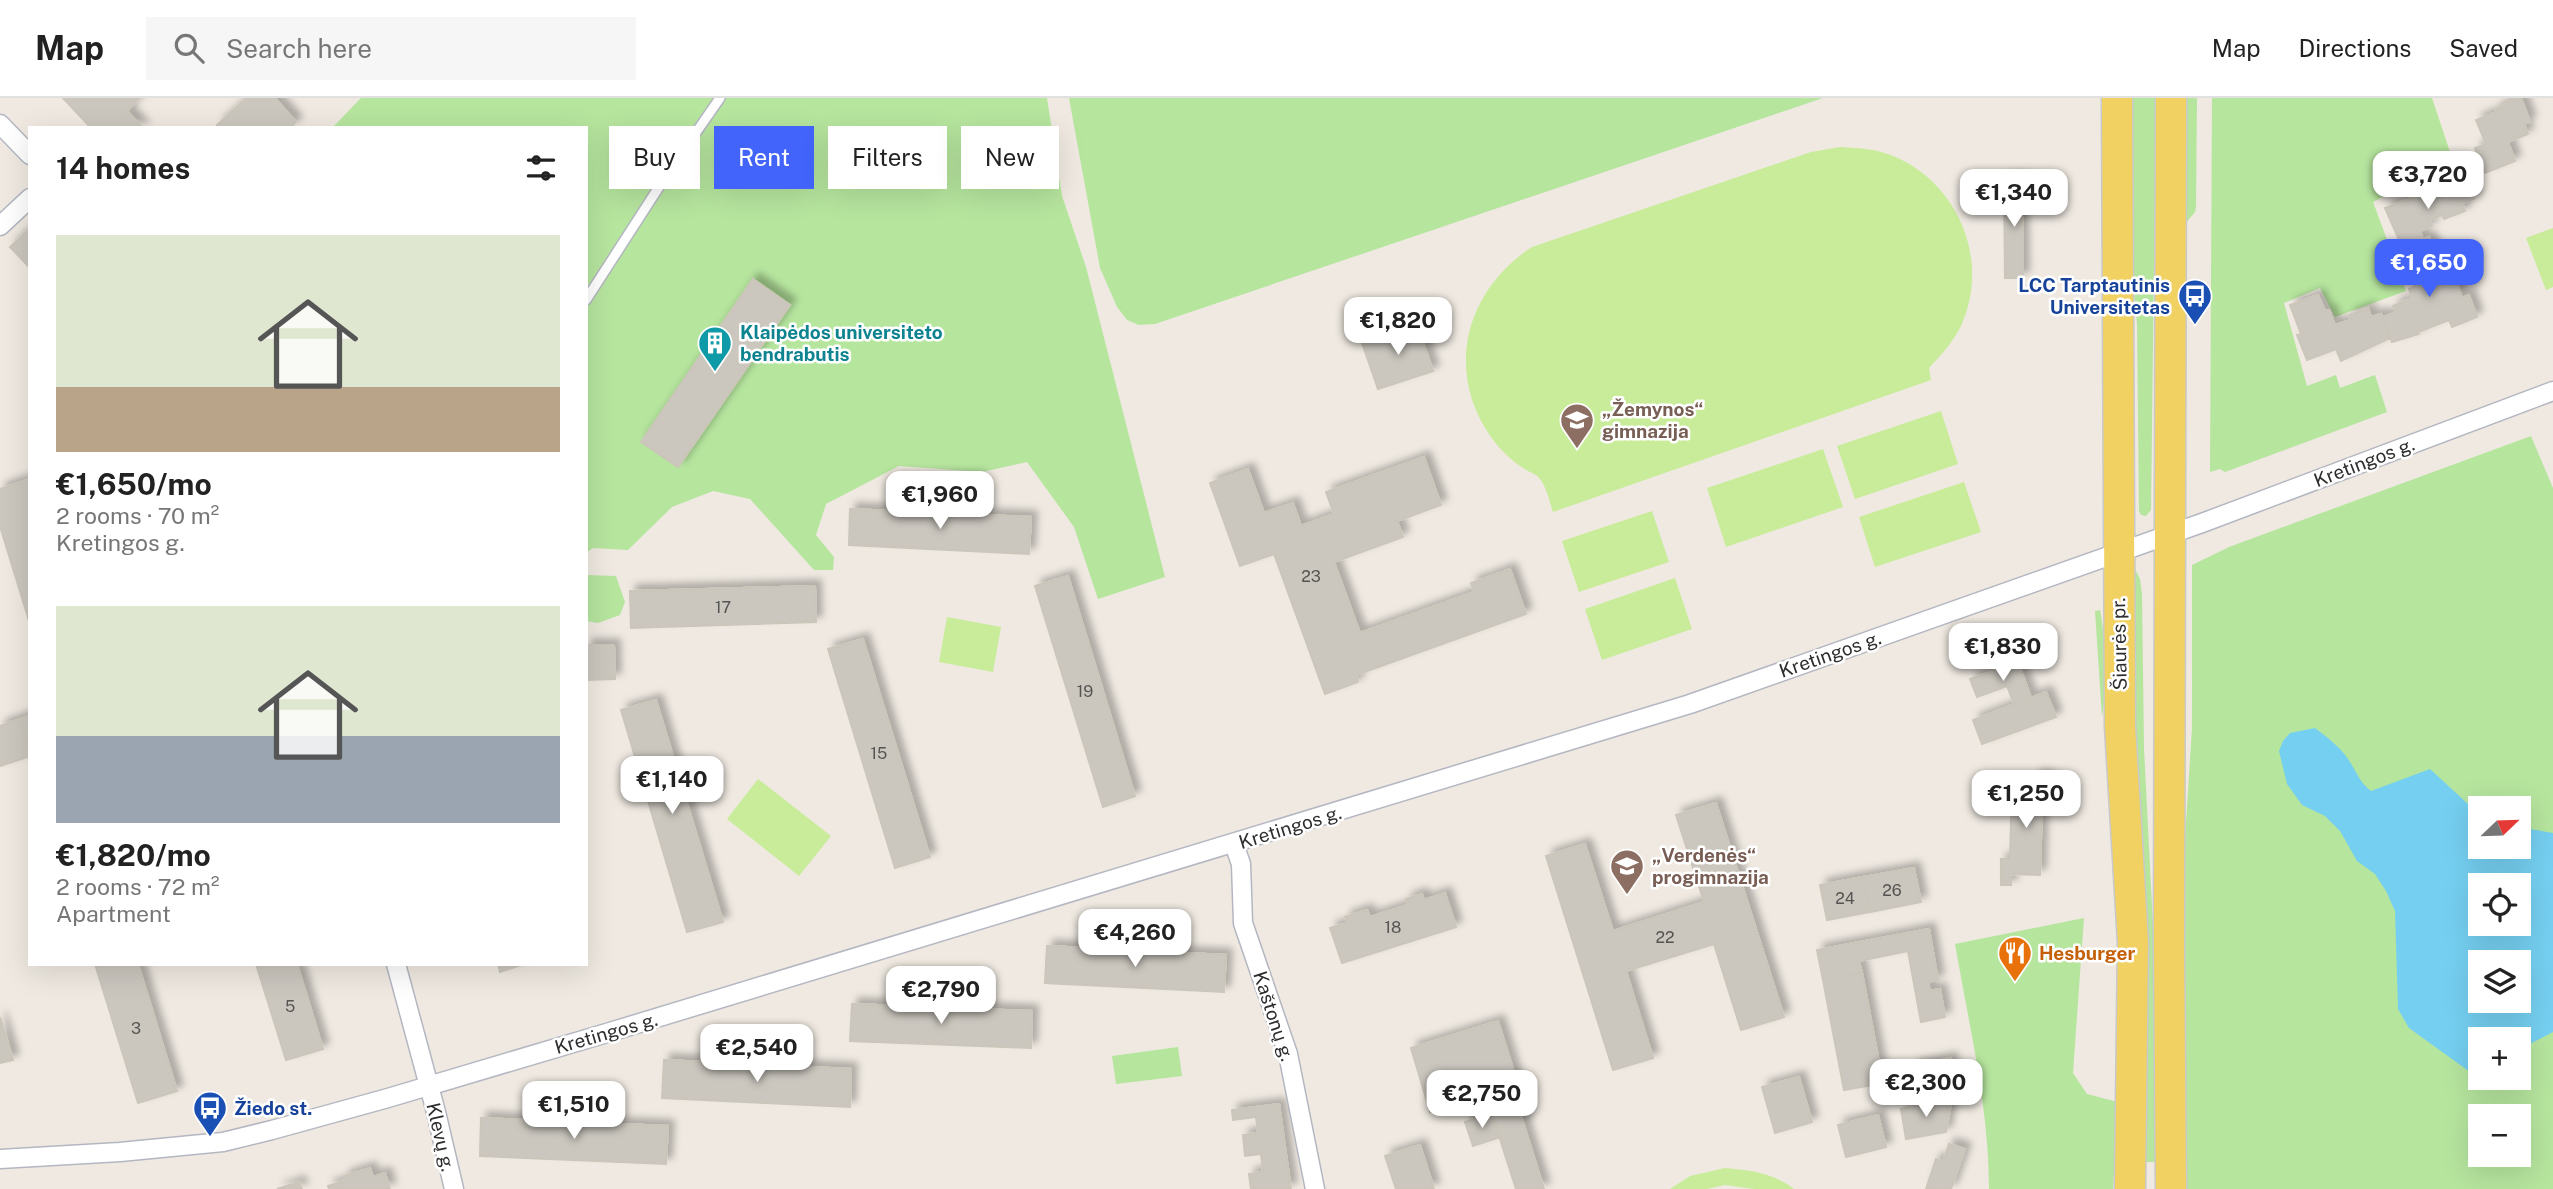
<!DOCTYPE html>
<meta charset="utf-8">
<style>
:root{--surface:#fff;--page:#f6f6f6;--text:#222;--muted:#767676;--line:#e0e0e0;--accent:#4264fb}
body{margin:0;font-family:"Public Sans",sans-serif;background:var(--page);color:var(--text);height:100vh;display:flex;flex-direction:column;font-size:26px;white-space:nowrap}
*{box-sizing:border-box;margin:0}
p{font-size:23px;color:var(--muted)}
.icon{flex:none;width:38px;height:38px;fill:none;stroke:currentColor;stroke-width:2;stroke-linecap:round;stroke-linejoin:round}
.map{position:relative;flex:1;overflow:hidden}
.drawer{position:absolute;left:28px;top:28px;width:560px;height:840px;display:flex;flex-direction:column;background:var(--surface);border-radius:0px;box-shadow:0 7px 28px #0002}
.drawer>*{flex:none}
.top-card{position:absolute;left:609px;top:28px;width:665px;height:63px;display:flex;gap:14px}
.needle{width:46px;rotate:67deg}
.buttons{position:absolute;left:2468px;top:698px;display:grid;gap:14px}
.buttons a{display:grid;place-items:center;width:63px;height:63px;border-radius:0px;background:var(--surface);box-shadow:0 7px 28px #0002;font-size:35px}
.price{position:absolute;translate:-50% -60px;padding:0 16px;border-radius:14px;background:#fff;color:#222;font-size:23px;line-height:46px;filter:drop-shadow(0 2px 4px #0008)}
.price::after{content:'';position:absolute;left:50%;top:42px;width:21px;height:16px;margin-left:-10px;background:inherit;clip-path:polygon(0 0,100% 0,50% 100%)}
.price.current{background:var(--accent);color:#fff}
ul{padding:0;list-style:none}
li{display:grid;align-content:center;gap:14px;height:371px;padding:0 28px}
li span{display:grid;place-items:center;height:217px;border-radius:0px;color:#555}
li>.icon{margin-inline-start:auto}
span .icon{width:126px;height:126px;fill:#fffc;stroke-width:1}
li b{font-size:30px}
h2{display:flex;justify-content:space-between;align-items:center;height:84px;padding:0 28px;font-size:30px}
.chip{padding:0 24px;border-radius:0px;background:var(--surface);box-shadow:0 7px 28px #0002;font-size:24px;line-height:63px}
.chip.current{background:var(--accent);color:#fff}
header{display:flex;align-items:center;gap:42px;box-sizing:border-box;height:98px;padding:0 35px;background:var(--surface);border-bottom:2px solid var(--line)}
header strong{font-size:33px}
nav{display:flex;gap:38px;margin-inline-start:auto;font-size:24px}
.search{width:490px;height:63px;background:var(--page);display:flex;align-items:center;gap:18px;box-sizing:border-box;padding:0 24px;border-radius:0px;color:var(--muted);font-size:26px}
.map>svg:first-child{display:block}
</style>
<header>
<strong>Map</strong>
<div class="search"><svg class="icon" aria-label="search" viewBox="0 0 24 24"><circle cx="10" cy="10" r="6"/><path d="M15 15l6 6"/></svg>Search here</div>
<nav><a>Map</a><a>Directions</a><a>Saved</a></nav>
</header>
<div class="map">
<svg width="2553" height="1091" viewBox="0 0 2553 1091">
<defs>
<filter id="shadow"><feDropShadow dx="6" dy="-6" stdDeviation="3.5" flood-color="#0004"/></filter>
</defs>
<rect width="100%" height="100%" fill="#efe9e1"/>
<path fill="#b6e59e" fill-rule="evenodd" d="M361 0H1047L1062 98 1086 169 1165 479 1098 501 1074 429 1027 364 982 374 899 368 826 406 816 437 834 459 833 472H814L750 401 713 393 672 409 628 452 593 450 586 455V30H332Z
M1069 0H1823L1155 226 1139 227 1127 222 1117 209 1100 170Z
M2129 0H2156L2151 412 2146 418 2141 417 2139 413 2137 226 2129 141Z
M2185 0H2197L2196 109 2195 114 2185 126Z
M2212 0H2432L2453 63 2373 104 2406 193 2335 219 2320 190 2284 205 2307 288 2336 277 2340 290 2375 277 2387 314 2225 374 2220 371 2210 374Z
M2531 338 2553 390V1091H2184V756L2192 630V467L2229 449ZM2480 710H2518V749H2480ZM2480 788H2518V826H2480ZM2480 864H2518V903H2480ZM2480 942H2518V980H2480ZM2480 1018H2518V1057H2480Z
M2131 472 2136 473 2140 481 2142 496 2144 650 2155 867 2159 1064H2143Z
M586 475 588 477 616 478 625 504 620 517 598 525 586 523Z
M2100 512C2106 543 2107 588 2102 619L2095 513Z
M2084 820 2073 975 2087 996 2118 1004 2113 1091H1989C1989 1009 1969 927 1955 846Z
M1178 949 1182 978 1116 986 1112 958Z"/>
<path fill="#c9ec9a" d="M1840 49C1860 50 1879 51 1898 60 1960 89 1990 164 1961 228 1953 244 1941 257 1929 270L1931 282 1553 414C1550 405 1546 387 1539 380 1536 376 1529 374 1526 372 1512 363 1500 352 1491 339 1444 272 1466 192 1532 149L1811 54Z
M2553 130V189L2546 192 2526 140Z
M1941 313 1958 366 1855 401 1837 348Z
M1823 351 1843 409 1726 449 1707 390Z
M1964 384 1981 434 1875 469 1859 419Z
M1652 413 1669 464 1579 494 1562 443Z
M1675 480 1692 531 1602 562 1585 511Z
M947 519 1001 529 993 574 939 564Z
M758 681 831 738 799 778 727 721Z
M1725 1070C1750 1072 1773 1075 1794 1091H1754L1725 1087 1707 1091H1670L1690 1078Z"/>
<path fill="#75cff0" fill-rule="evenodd" d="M2315 630C2327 639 2340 649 2348 661 2357 674 2359 684 2371 693L2430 671 2468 706 2480 712V749H2518V729L2553 735V934L2518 952V942H2480V972L2470 974 2409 930 2398 911 2395 813 2386 793 2375 776 2357 763 2340 733 2325 718 2302 707 2287 686 2279 653 2283 643 2290 635ZM2480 788H2518V826H2480ZM2480 864H2518V903H2480Z"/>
<path fill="#cbc7bf" stroke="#cbc5ba" stroke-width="2" filter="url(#shadow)" d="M63 0H139L127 13 143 30H91Z
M247 0H275L296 24 290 30H220L217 27Z
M2513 0H2521L2530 24 2524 26 2528 36 2508 44 2515 63 2485 75 2475 50 2486 46 2476 22 2497 14 2496 11 2509 5 2508 2Z
M2453 76 2455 82 2465 78 2474 101 2462 105 2465 113 2444 121 2442 117 2429 122 2432 128 2420 133 2423 141 2429 139 2434 150 2407 160 2385 110 2414 99 2412 93 2423 89 2421 83 2438 77 2440 81Z
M2022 81 2023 180H2005L2004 82Z
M30 131V170L10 149Z
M2434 150 2438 162 2443 160 2450 178 2460 174 2463 183 2457 185 2462 200 2469 197 2477 219 2452 229 2449 222 2418 234 2419 236 2392 244 2383 219 2396 214 2393 208 2412 200 2409 191 2415 189 2404 161Z
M753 181 790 207 678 369 641 344Z
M2318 197 2325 213 2329 212 2335 227 2351 222 2349 217 2368 210 2371 219 2381 216 2390 240 2341 263 2336 251 2307 262 2297 237 2301 236 2290 207Z
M1417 227 1433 273 1378 291 1362 245Z
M1424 359 1441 407 1397 423 1403 439 1334 464 1360 535 1474 494 1471 485 1510 471 1526 516 1356 577 1358 584 1325 596 1274 456 1240 468 1210 385 1248 371 1264 415 1293 405 1301 428 1334 416 1326 394Z
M30 381V526L0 428V391Z
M850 411 1031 419 1029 456 849 447Z
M1068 478 1135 698 1103 709 1035 488Z
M815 488 816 524 631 530 630 493Z
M863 541 930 759 895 770 828 551Z
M586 547H614L615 581 586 582Z
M2018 564 2031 600 2014 606 2007 588 1977 599 1970 581Z
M2046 594 2056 619 1982 646 1973 622Z
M656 602 723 824 687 834 621 612Z
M30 618V653L20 621Z
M20 621 30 658 0 668V628Z
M2035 678 2048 679 2047 708H2042L2040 777 2011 776V787H2001V761H2010L2012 687H2035Z
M1716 705 1784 919 1741 932 1714 846 1626 873 1653 960 1613 972 1546 758 1585 746 1613 833 1704 804 1676 717Z
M1914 770 1921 804 1870 814 1863 779Z
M1863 779 1870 814 1827 822 1820 787Z
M1445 795 1456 829 1342 865 1330 830 1347 825 1345 819 1367 812 1370 819 1408 807 1406 801 1422 796 1424 802Z
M1929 831 1938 882 1928 884 1930 893 1940 891 1945 919 1921 924 1908 853 1859 863 1862 875 1823 882 1817 852Z
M1047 848 1226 857 1224 894 1045 885Z
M95 866H138L177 993 138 1005Z
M256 866H297L323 951 286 962Z
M498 866H524L500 874Z
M1862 875 1883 985 1844 992 1823 882Z
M852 906 1032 913 1031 950 850 943Z
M0 919 13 962 0 965Z
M1498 923 1518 987 1430 1014 1411 950Z
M1951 960 1954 980 1917 987 1913 968Z
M664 962 851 971 850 1009 662 1000Z
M1799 979 1812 1024 1775 1035 1762 989Z
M1512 989 1544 1091H1516L1492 1016 1487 996Z
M1952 1000 1946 1034 1906 1041 1901 1011Z
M1279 1006 1291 1091H1251L1249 1076 1263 1074 1261 1056 1245 1058 1243 1037 1258 1035 1256 1019 1233 1022 1232 1012Z
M1492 1016 1500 1039 1473 1048 1465 1024Z
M1878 1017 1886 1049 1846 1059 1838 1027Z
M481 1020 668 1028 666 1066 480 1058Z
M1949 1046 1965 1051 1951 1091H1926L1936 1061 1943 1064Z
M1420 1047 1434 1091H1396L1385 1058Z
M370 1070 373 1079 385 1075 390 1091H329L328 1088 345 1083 344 1078Z
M299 1084 302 1091H277Z"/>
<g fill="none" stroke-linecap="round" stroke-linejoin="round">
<g stroke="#b4b7c1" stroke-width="12">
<path id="service" d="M586 202 668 75 720 0"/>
</g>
<g stroke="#b4b7c1" stroke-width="21">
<path id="minor" d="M0 26 30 57
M0 128 30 100
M1234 746 1241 766 1243 825 1288 956 1315 1091
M396 866 436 1014 454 1091
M0 1061 120 1054 223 1044 272 1032 388 1000 610 934 1690 606 2202 425 2553 293"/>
</g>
<g stroke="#c9c9c9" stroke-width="33">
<path id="primary" d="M2117 0 2120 628 2133 844 2130 1091
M2171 0 2169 847 2171 1091"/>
</g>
<use href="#service" stroke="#fff" stroke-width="9"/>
<use href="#minor" stroke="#fff" stroke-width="18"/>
<use href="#primary" stroke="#f2d163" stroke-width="30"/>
</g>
<defs>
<g id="bus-pin" transform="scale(1.75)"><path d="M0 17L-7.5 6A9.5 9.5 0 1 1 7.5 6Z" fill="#1a4fb4" stroke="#fff"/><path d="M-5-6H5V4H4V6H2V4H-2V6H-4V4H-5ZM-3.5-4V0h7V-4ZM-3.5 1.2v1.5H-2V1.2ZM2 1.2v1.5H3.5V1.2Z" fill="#fff"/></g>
<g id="building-pin" transform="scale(1.75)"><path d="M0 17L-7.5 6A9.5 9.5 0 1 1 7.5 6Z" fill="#0f9aa8" stroke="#fff"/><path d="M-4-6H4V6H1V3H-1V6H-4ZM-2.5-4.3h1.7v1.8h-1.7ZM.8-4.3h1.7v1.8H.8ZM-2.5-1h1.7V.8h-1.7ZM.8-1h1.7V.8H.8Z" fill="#fff"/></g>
<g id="school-pin" transform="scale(1.75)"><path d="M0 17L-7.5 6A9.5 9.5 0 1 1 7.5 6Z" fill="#8d6e63" stroke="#fff"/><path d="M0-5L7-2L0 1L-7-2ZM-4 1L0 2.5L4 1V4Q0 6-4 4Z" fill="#fff"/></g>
<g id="restaurant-pin" transform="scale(1.75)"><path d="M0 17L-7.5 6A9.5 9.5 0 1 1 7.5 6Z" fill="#e8710a" stroke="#fff"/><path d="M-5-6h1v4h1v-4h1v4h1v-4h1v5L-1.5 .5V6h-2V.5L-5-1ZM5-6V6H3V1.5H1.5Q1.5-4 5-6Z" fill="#fff"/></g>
</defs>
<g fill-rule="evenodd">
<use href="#bus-pin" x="2195" y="198"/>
<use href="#building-pin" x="715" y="245"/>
<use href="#school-pin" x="1577" y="322"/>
<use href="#school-pin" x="1627" y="768"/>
<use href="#restaurant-pin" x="2015" y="855"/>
<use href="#bus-pin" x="210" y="1010"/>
</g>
<g text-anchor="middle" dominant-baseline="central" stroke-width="5" stroke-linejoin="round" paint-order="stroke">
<g font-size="16" fill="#555452">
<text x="1311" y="478">23</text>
<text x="723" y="509">17</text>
<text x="1085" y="593">19</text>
<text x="879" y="655">15</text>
<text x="1892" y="792">26</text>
<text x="1845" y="800">24</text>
<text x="1393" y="829">18</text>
<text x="1665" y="839">22</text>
<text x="290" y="908">5</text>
<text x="136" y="930">3</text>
</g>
<g font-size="19" font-weight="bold" fill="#164399" stroke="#fff" text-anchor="end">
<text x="2170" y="187">LCC Tarptautinis<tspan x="2170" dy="22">Universitetas</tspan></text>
<text x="234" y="1010" text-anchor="start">Žiedo st.</text>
</g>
<g font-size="19" font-weight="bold" fill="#0d838f" stroke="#fff" text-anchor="start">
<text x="740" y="234">Klaipėdos universiteto<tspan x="740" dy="22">bendrabutis</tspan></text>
</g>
<g font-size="19" font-weight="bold" fill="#785e54" stroke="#fff" text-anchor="start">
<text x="1602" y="311">„Žemynos“<tspan x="1602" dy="22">gimnazija</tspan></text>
<text x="1652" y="757">„Verdenės“<tspan x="1652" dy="22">progimnazija</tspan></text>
</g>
<g font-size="19" fill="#2e2e2e" stroke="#fff">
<text transform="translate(2364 364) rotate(-21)">Kretingos g.</text>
<text transform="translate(2119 546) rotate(-91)">Šiaurės pr.</text>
<text transform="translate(1830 556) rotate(-19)">Kretingos g.</text>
<text transform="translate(1290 729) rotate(-17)">Kretingos g.</text>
<text transform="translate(1274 918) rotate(72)">Kaštonų g.</text>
<text transform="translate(606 935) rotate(-16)">Kretingos g.</text>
<text transform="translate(441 1039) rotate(77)">Klevų g.</text>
</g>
<g font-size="19" font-weight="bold" fill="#c56008" stroke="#fff" text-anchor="start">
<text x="2039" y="855">Hesburger</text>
</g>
</g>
</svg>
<div class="buttons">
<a><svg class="needle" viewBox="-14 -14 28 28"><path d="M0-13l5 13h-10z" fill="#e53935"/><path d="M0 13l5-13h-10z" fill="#767676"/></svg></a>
<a><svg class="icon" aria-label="locate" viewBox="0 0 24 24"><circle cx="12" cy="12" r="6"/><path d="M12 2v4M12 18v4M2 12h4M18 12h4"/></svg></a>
<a><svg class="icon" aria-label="layers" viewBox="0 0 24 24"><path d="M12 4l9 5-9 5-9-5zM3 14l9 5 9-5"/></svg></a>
<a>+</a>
<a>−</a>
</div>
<b class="price" style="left:2428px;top:113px">€3,720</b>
<b class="price" style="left:2014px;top:131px">€1,340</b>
<b class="price current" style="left:2429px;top:201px">€1,650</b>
<b class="price" style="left:1398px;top:259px">€1,820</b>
<b class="price" style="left:940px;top:433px">€1,960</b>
<b class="price" style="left:2003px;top:585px">€1,830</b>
<b class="price" style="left:672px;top:718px">€1,140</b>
<b class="price" style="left:2026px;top:732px">€1,250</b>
<b class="price" style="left:1135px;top:871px">€4,260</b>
<b class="price" style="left:941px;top:928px">€2,790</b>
<b class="price" style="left:757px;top:986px">€2,540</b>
<b class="price" style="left:1926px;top:1021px">€2,300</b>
<b class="price" style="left:1482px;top:1032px">€2,750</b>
<b class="price" style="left:574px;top:1043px">€1,510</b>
<div class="top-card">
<a class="chip">Buy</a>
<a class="chip current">Rent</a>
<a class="chip">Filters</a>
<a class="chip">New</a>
</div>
<section class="drawer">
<h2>14 homes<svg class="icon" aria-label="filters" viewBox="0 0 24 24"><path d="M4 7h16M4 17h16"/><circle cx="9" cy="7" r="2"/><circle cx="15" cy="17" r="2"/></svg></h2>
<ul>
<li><span style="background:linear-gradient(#dfe7d0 70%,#b9a48a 0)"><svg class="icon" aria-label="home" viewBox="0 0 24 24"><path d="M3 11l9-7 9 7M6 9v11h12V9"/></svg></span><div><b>€1,650/mo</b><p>2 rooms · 70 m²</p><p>Kretingos g.</p></div></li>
<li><span style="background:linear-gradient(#dfe7d0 60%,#9aa5b1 0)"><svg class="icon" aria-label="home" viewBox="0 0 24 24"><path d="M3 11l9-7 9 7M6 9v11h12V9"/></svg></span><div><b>€1,820/mo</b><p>2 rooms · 72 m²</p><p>Apartment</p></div></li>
</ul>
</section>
</div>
